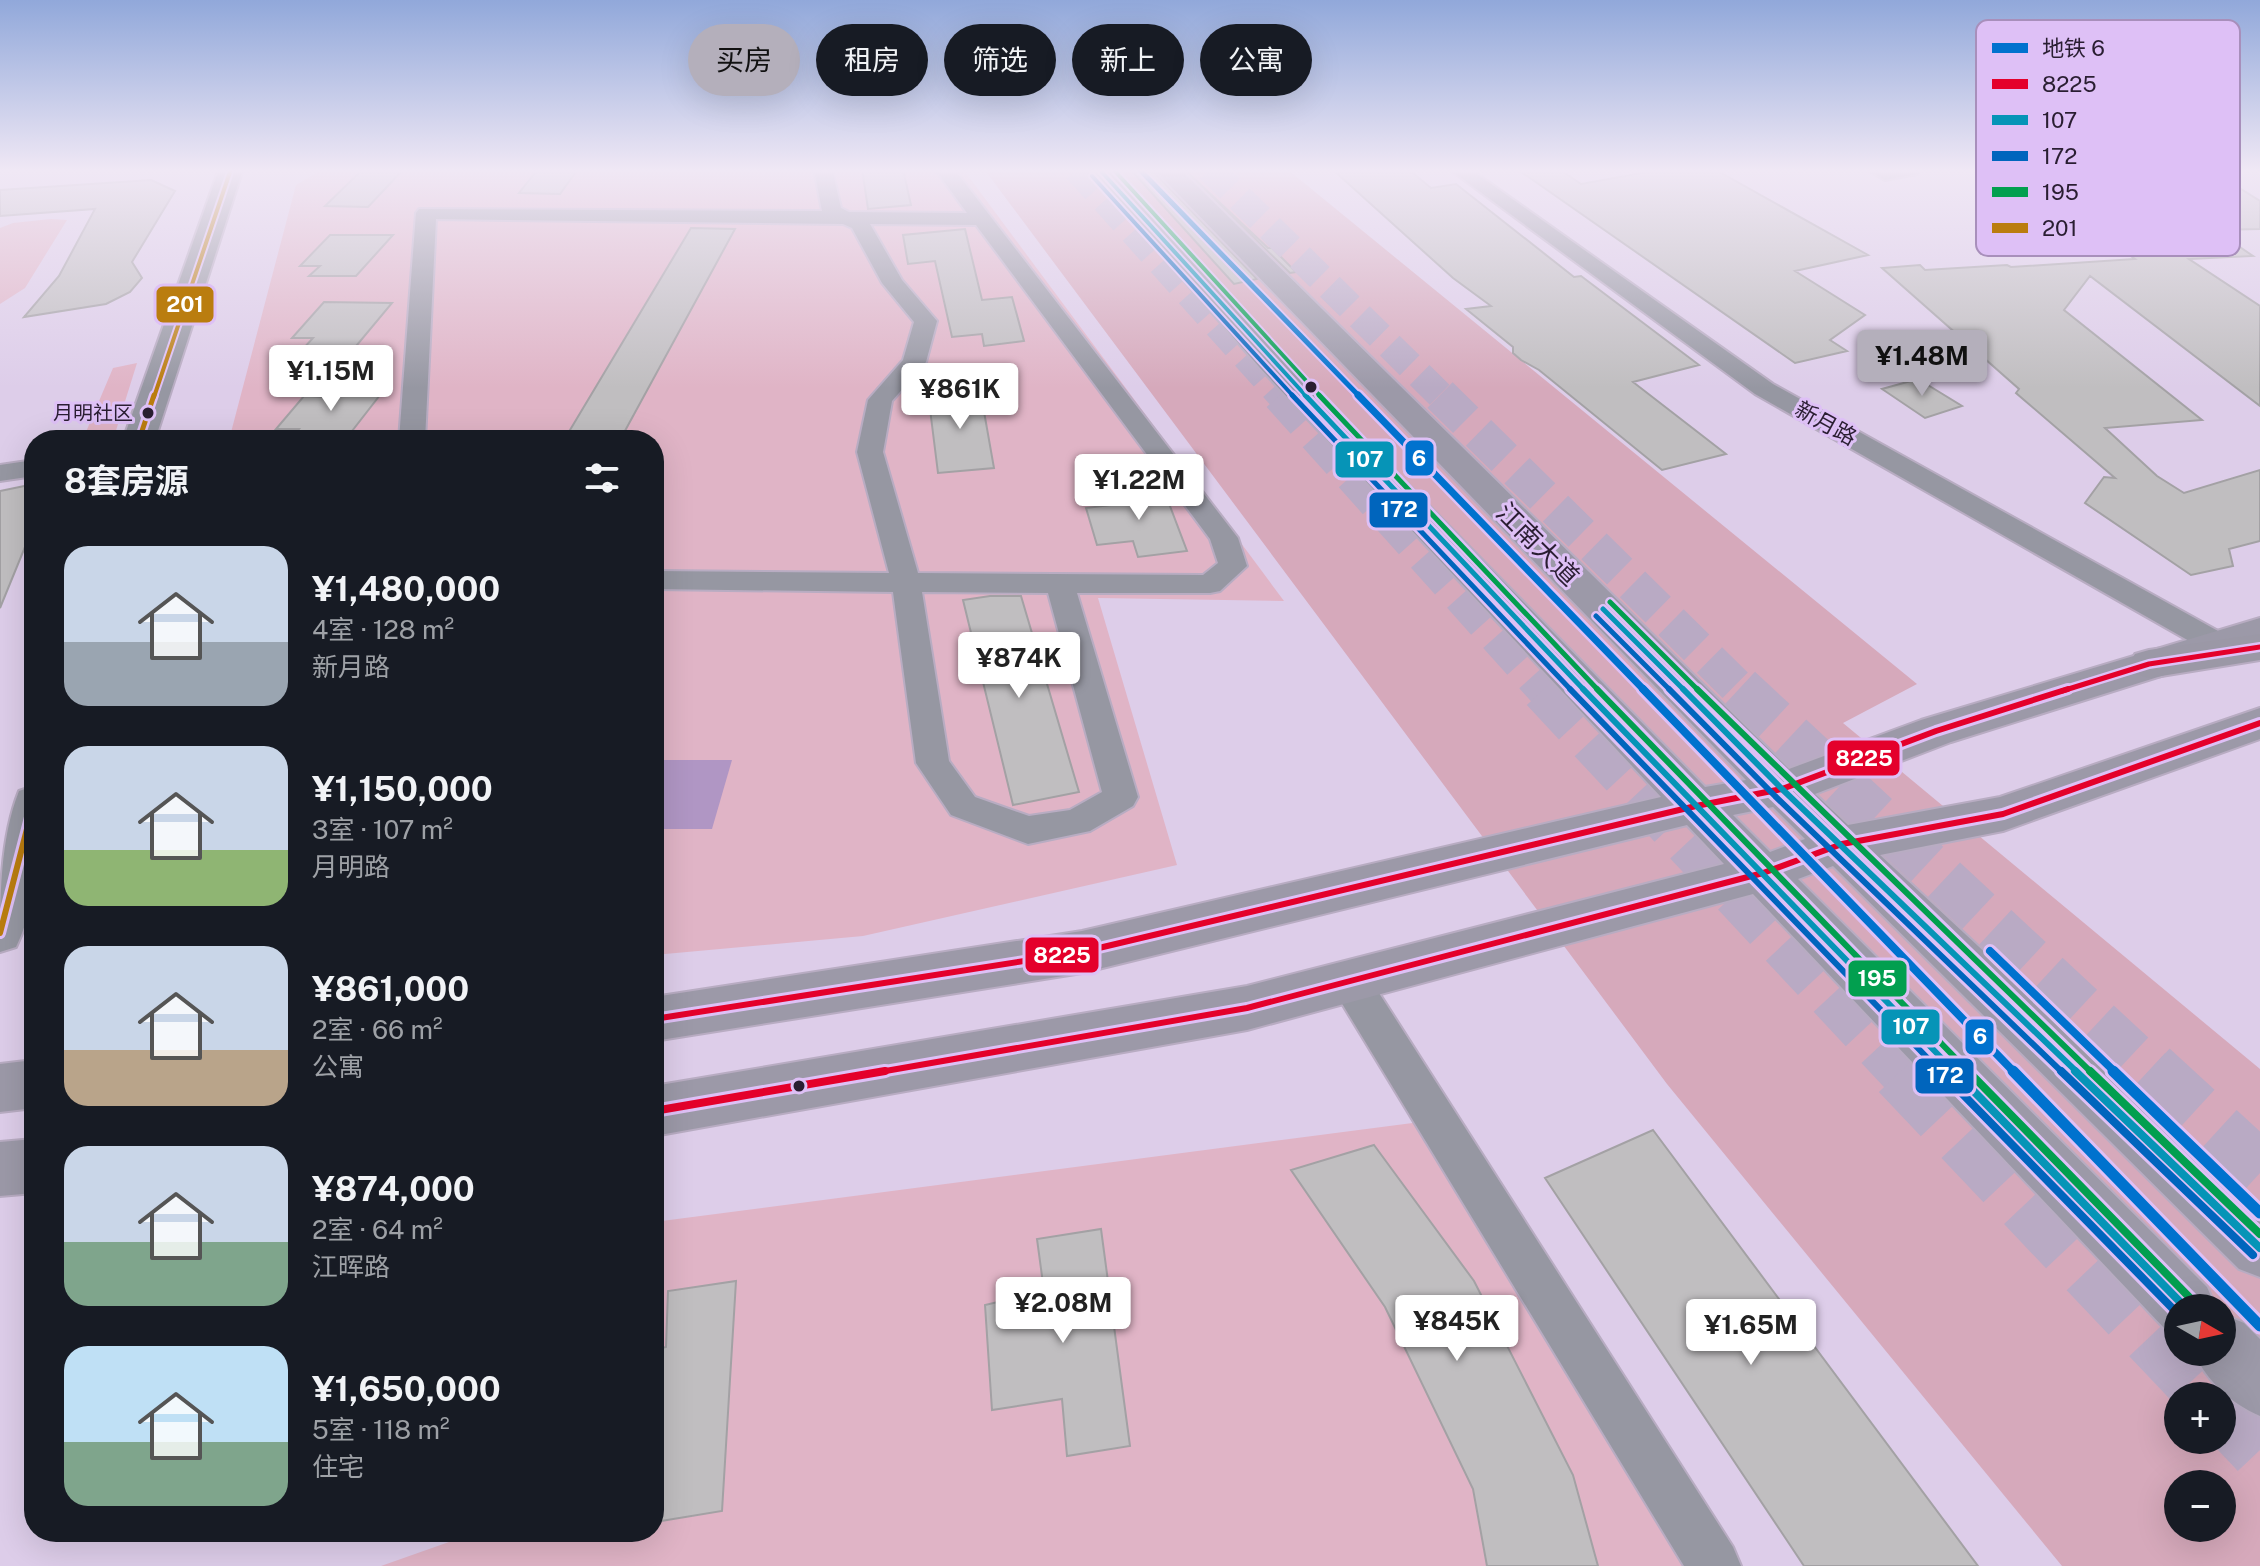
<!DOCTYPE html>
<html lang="zh">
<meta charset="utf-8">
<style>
:root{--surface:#171b24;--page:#20242c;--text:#f1f3f6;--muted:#9ea1a6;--accent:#b4afbb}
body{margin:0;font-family:"Public Sans","Noto Sans SC",sans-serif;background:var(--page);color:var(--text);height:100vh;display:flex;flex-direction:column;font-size:30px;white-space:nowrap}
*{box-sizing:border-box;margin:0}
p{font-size:26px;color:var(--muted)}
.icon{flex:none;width:44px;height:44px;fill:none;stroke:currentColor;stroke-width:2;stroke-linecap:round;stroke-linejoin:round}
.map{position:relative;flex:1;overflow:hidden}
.side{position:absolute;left:24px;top:430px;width:640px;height:1112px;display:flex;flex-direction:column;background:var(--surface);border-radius:32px;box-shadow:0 8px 32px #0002}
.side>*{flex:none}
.hud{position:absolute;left:688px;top:24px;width:760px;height:72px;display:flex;gap:16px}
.needle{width:52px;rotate:99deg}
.buttons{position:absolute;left:2164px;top:1294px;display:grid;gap:16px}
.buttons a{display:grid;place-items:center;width:72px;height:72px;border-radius:50%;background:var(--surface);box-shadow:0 8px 32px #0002;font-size:40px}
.price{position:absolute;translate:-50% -68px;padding:0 18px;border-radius:8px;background:#fff;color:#222;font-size:26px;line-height:52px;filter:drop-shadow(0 2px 4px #0008)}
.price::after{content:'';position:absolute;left:50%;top:48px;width:24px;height:18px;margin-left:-12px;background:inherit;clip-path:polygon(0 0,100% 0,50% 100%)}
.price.current{background:var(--accent);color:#111}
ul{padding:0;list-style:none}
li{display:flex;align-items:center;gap:24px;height:200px;padding:0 40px}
li span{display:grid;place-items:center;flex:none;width:224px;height:160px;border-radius:24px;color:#555}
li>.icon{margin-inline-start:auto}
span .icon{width:96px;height:96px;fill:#fffc;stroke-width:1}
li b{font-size:34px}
h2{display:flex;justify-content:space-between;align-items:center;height:96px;padding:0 40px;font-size:34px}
.chip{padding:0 28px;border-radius:36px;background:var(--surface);box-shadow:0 8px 32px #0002;font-size:28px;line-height:72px}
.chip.current{background:var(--accent);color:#111}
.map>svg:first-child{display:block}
</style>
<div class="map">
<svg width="2260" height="1566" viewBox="0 0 2260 1566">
<rect width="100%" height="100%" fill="#ddcde9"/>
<path fill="#e0b4c6" d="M368 169H963L1284 601 1098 598 1177 865 863 936 654 955V440H229L296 185 318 172Z
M51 219 67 220 25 288 0 304V228L13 223Z
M137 363 113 440H79L83 439 113 368Z
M1428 1121 1698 1566H381L449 1542 452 1532H654V1222Z"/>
<path fill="#d6a9bb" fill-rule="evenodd" d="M984 169H1287L1917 684 1843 723 2260 1069V1566H2062L1667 1084ZM2178 1308H2222V1352H2178ZM2178 1396H2222V1440H2178ZM2178 1484H2222V1528H2178Z"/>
<path fill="#b096c4" d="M654 760H732L712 829H654Z"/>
<path fill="#c0bec0" stroke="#a3a1a4" stroke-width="2" d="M538 169H578L560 194 519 193Z
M862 169H903L911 205 868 209Z
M1130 169H1151L1257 279 1234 284Z
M1184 169 1268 248H1272L1296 272 1290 273Z
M1332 169H1408L1431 188 1456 184 1574 277 1581 276 1699 365 1633 382 1726 454 1662 470 1539 370 1521 360 1513 353V347L1466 309 1491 306 1453 278Z
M1517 169H1559L1581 184 1664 169H1714L1868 255 1795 271 1865 315 1830 340 1847 351 1795 363Z
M2041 169H2209L2260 201V229L2215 230 2253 256 2189 259 2260 306V406L2090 276 2064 310 2202 420 2105 428 2157 476 2184 493 2260 470V541L2229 549 2233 566 2191 575 2085 503 2104 477 2115 478 2016 393 2019 389 1882 268 1920 265 1925 270 2007 265 2011 267 2135 259 2105 238 2136 237Z
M360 172H401L368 207 325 206Z
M151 180 175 191 132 262 142 278 130 292 106 304 24 317 59 276 95 209 0 216V190Z
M691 228 735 229 620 440H564Z
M965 229 982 300 1012 297 1024 341 984 346 982 334 952 337 935 261 908 264 903 235Z
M330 235H393L356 276H309L320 266H300Z
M324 302 392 303 352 351 302 350 313 338H292Z
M1918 379 1962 406 1925 418 1882 389Z
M334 386H387L345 440H290L299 429H276L304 396 325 397Z
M980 389 994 468 938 473 928 393Z
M34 484V525L0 608V491Z
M1162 485 1187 551 1138 557 1133 541 1097 545 1086 508 1120 504 1115 491Z
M990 596H1021L1079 792 1013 805 963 600Z
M1653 1130 1978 1566H1804L1545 1178Z
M1374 1145 1474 1281 1573 1475 1598 1566H1487L1473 1489 1385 1307 1291 1170Z
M1101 1229 1130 1446 1067 1456 1062 1399 992 1410 985 1305 1044 1291 1037 1239Z
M736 1281 722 1511 655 1522 661 1461 654 1462V1350L666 1347 668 1291Z"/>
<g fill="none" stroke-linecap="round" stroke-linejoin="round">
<path stroke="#b9aac4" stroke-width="28" stroke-dasharray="28 14" stroke-linecap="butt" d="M1077 169 1282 397
M1210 169 1442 397"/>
<path stroke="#b9aac4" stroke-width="36" stroke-dasharray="36 18" stroke-linecap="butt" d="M1280 395 1546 691
M1440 395 1741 691"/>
<path stroke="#b9aac4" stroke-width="47" stroke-dasharray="47 23" stroke-linecap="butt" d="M1544 689 1903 1073
M1739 689 2152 1073"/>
<path stroke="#b9aac4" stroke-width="61" stroke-dasharray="61 30" stroke-linecap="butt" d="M1901 1071 2209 1396
M2149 1071 2260 1173
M2222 1410 2260 1450"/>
<g stroke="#b8acc2" stroke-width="4">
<path id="minor" d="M814 169H832L841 208 849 212 967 213 935 169H954L1238 538 1247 566 1220 591 1210 593H1077L1138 797 1133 806 1090 831 1028 844 951 815 916 763 893 592 654 589V571L889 573 857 452 868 400 903 360 914 322 882 283 852 228 843 224 436 219 425 440H399L416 213 419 209 822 211ZM870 224 976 225 1210 539 1218 563 1203 575 918 573 883 452 892 401 926 362 937 321 902 280ZM922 592 1048 593 1102 792 1070 810 1029 816 975 797 949 761Z
M1449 169H1470L1773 384 2227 636 2231 643 2227 650 2216 653 2205 650 1755 394Z
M1866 169H1919V170L1917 174 1885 180Z
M34 460V476L0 481V465Z
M1349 964 1363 968 1733 1547 1741 1566H1684L1335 992 1330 980 1335 968Z"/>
</g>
<g stroke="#b8acc2" stroke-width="4">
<path id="tertiary" d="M219 169H243L155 440H123Z
M34 786C34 839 41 897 16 947L0 952C0 899 0 839 19 791Z"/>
</g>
<g stroke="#b8acc2" stroke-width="4">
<path id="primary" d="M1087 169H1112L1282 356 1705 787 1746 780 1154 169H1180L1789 769 1921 720 2260 618V645L1951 742 1815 794 1848 825 2000 797 2260 708V739L2003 831 1880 855 2260 1208V1277L2239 1269 1833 866 1798 879 2207 1287 2216 1308H2178V1335L2165 1329 1753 894 1247 1030 654 1136V1086L1247 986 1724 864 1687 825 1082 973 654 1041V997L1082 931 1661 797 1260 368ZM1773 807 1805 839 1770 852 1733 815Z
M34 1060V1108L0 1112V1064Z
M34 1139V1193L0 1196V1142Z
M2222 1314 2244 1323 2260 1339V1416C2232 1404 2206 1381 2194 1352H2222Z"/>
</g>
<g stroke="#b8acc2" stroke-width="4">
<path id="trunk" d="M2260 634V660L2149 678 2135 674 2129 664 2135 654 2149 650Z"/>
</g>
<use href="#minor" fill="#9697a2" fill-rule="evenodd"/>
<use href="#tertiary" fill="#9697a2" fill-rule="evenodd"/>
<use href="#primary" fill="#9c99a8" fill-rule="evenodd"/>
<use href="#trunk" fill="#9b98a6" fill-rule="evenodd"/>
<g stroke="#dec0f6" stroke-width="10">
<path id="bus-1-far2" d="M2062 691 2149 664 2260 647"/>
</g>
<g stroke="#dec0f6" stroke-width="12">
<path id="bus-1-far1" d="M654 1019 1082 952 1696 806 1782 789 1936 731 2068 689
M874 1073 1247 1008 1763 873 1842 844 2003 814 2260 723"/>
</g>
<g stroke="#dec0f6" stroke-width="14">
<path id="bus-1" d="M654 1111 885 1071"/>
</g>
<g stroke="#dec0f6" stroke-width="8">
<path id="bus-2-far3" d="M1099 169 1307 397"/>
</g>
<g stroke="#dec0f6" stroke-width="10">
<path id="bus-2-far2" d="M1305 395 1585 691
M1603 609 1685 691"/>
</g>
<g stroke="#dec0f6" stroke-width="12">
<path id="bus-2-far1" d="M1583 689 1956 1073
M1683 689 1782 789 2078 1073"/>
</g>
<g stroke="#dec0f6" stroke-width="14">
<path id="bus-2" d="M1954 1071 2186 1308
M2075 1071 2260 1248"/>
</g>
<g stroke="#dec0f6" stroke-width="8">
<path id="bus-3-far3" d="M1092 176 1294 397"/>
</g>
<g stroke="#dec0f6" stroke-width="10">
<path id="bus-3-far2" d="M1292 395 1572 691
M1596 616 1671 691"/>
</g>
<g stroke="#dec0f6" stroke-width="12">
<path id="bus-3-far1" d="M1570 689 1942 1073
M1669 689 1775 796 2063 1073"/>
</g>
<g stroke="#dec0f6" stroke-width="14">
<path id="bus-3" d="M1940 1071 2178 1314
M2061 1071 2253 1255"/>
</g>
<g stroke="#dec0f6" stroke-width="8">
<path id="bus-4-far3" d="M1113 169 1321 397"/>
</g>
<g stroke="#dec0f6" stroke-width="10">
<path id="bus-4-far2" d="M1319 395 1599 691
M1610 602 1699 691"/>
</g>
<g stroke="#dec0f6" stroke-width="12">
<path id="bus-4-far1" d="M1597 689 1970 1073
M1697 689 2092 1073"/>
</g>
<g stroke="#dec0f6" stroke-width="14">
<path id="bus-4" d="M1968 1071 2193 1301
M2090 1071 2260 1234"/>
</g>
<g stroke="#dec0f6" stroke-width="8">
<path id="bus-5-far2" d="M154 397 231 169"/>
</g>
<g stroke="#dec0f6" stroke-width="10">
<path id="bus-5-far1" d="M139 440 154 395"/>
</g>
<g stroke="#dec0f6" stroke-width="12">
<path id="bus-5" d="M0 933 34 802"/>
</g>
<use href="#bus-1-far2" stroke="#e4002b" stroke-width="5"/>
<use href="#bus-1-far1" stroke="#e4002b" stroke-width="6"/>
<use href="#bus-1" stroke="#e4002b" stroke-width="8"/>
<use href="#bus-2-far3" stroke="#0694b7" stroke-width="4"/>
<use href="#bus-2-far2" stroke="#0694b7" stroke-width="5"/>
<use href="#bus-2-far1" stroke="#0694b7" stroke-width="6"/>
<use href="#bus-2" stroke="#0694b7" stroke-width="8"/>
<use href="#bus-3-far3" stroke="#0065bd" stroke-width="4"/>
<use href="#bus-3-far2" stroke="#0065bd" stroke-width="5"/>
<use href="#bus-3-far1" stroke="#0065bd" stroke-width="6"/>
<use href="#bus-3" stroke="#0065bd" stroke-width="8"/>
<use href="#bus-4-far3" stroke="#029f4f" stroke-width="4"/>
<use href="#bus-4-far2" stroke="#029f4f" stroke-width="5"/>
<use href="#bus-4-far1" stroke="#029f4f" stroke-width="6"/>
<use href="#bus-4" stroke="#029f4f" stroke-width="8"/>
<use href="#bus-5-far2" stroke="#ba7d0f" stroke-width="4"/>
<use href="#bus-5-far1" stroke="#ba7d0f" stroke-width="5"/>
<use href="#bus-5" stroke="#ba7d0f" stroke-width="6"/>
<g stroke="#dec0f6" stroke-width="9">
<path id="metro-1-far3" d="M1139 169 1360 397"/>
</g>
<g stroke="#dec0f6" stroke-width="12">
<path id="metro-1-far2" d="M1358 395 1645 691"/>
</g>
<g stroke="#dec0f6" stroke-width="14">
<path id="metro-1-far1" d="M1643 689 2015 1073
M1990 951 2116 1073"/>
</g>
<g stroke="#dec0f6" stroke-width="17">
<path id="metro-1" d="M2013 1071 2260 1326
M2113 1071 2260 1213"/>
</g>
<use href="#metro-1-far3" stroke="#0072ce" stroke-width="5"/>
<use href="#metro-1-far2" stroke="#0072ce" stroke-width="7"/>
<use href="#metro-1-far1" stroke="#0072ce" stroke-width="8"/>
<use href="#metro-1" stroke="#0072ce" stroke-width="11"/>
</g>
<linearGradient id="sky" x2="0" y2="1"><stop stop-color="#91a8da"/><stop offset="0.44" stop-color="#f0e8f5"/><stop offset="1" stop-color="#f0e8f5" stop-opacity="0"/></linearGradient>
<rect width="2260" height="388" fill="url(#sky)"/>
<g fill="#2a1e32" stroke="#dec0f6" stroke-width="3">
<circle cx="1311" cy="387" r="7"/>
<circle cx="148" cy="413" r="7"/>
<circle cx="799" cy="1086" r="7"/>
</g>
<g text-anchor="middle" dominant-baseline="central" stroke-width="6" stroke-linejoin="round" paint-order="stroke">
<g font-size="20" fill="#2a1e32" stroke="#dec0f6" text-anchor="end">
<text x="133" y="413">月明社区</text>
</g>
<g font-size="22" fill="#2a1e32" stroke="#dec0f6">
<text transform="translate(1826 423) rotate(29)">新月路</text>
</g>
<g font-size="26" fill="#2a1e32" stroke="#dec0f6">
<text transform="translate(1538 544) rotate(45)">江南大道</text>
</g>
</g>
<rect x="1976" y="20" width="264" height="236" rx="12" fill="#dec0f6" stroke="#a88fbb" stroke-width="2"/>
<rect x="1992" y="43" width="36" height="10" fill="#0072ce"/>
<rect x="1992" y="79" width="36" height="10" fill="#e4002b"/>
<rect x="1992" y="115" width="36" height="10" fill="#0694b7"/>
<rect x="1992" y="151" width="36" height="10" fill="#0065bd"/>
<rect x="1992" y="187" width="36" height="10" fill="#029f4f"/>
<rect x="1992" y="223" width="36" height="10" fill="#ba7d0f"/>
<g font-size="22" fill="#2a1e32">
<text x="2042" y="56">地铁 6</text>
<text x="2042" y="92">8225</text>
<text x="2042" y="128">107</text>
<text x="2042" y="164">172</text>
<text x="2042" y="200">195</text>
<text x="2042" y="236">201</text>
</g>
<g stroke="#dec0f6" stroke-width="3">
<rect x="155" y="285" width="60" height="39" rx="8" fill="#ba7d0f"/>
<rect x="1404" y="439" width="31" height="38" rx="8" fill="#0072ce"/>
<rect x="1334" y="440" width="61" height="39" rx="8" fill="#0694b7"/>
<rect x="1368" y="491" width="61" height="38" rx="8" fill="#0065bd"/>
<rect x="1826" y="739" width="75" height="38" rx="8" fill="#e4002b"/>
<rect x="1024" y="936" width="76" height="38" rx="8" fill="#e4002b"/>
<rect x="1847" y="959" width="61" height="39" rx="8" fill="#029f4f"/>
<rect x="1880" y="1008" width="61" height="38" rx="8" fill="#0694b7"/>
<rect x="1964" y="1018" width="31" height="38" rx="8" fill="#0072ce"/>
<rect x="1914" y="1057" width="61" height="38" rx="8" fill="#0065bd"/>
</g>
<g font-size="22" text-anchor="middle" font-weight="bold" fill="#fff">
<text x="185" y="312">201</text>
<text x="1419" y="466">6</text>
<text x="1365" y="467">107</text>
<text x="1399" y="517">172</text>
<text x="1864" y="766">8225</text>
<text x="1062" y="963">8225</text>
<text x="1877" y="986">195</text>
<text x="1911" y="1034">107</text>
<text x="1980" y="1044">6</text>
<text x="1945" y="1083">172</text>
</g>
</svg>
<div class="buttons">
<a><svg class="needle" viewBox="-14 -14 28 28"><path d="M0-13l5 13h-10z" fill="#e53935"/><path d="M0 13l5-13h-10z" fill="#9ea1a6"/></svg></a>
<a>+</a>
<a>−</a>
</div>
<b class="price current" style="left:1922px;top:398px">¥1.48M</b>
<b class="price" style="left:331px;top:413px">¥1.15M</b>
<b class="price" style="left:960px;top:431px">¥861K</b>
<b class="price" style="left:1139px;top:522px">¥1.22M</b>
<b class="price" style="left:1019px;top:700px">¥874K</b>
<b class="price" style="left:1063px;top:1345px">¥2.08M</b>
<b class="price" style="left:1457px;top:1363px">¥845K</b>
<b class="price" style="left:1751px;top:1367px">¥1.65M</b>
<div class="hud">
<a class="chip current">买房</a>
<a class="chip">租房</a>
<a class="chip">筛选</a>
<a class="chip">新上</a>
<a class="chip">公寓</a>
</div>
<section class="side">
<h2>8套房源<svg class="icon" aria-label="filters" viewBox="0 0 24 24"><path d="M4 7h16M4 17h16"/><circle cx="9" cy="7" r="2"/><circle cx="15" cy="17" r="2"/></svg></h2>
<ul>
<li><span style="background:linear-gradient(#c9d6e8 60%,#9aa5b1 0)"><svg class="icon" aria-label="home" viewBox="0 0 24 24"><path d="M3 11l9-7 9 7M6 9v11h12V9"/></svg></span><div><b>¥1,480,000</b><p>4室 · 128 m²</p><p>新月路</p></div></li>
<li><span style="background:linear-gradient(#c9d6e8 65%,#8fb573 0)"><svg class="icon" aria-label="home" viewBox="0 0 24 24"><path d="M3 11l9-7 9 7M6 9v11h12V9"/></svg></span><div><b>¥1,150,000</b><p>3室 · 107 m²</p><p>月明路</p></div></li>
<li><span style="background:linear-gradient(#c9d6e8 65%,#b9a48a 0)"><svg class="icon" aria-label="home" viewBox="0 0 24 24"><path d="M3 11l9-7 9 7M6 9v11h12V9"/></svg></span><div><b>¥861,000</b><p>2室 · 66 m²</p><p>公寓</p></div></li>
<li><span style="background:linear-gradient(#c9d6e8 60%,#7fa58c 0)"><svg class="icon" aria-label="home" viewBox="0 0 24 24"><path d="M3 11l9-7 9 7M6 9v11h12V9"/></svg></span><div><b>¥874,000</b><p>2室 · 64 m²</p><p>江晖路</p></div></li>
<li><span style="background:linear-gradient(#bfe0f5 60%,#7fa58c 0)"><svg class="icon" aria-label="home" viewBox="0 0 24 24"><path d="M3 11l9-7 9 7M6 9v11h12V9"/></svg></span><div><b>¥1,650,000</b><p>5室 · 118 m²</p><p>住宅</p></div></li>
</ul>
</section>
</div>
